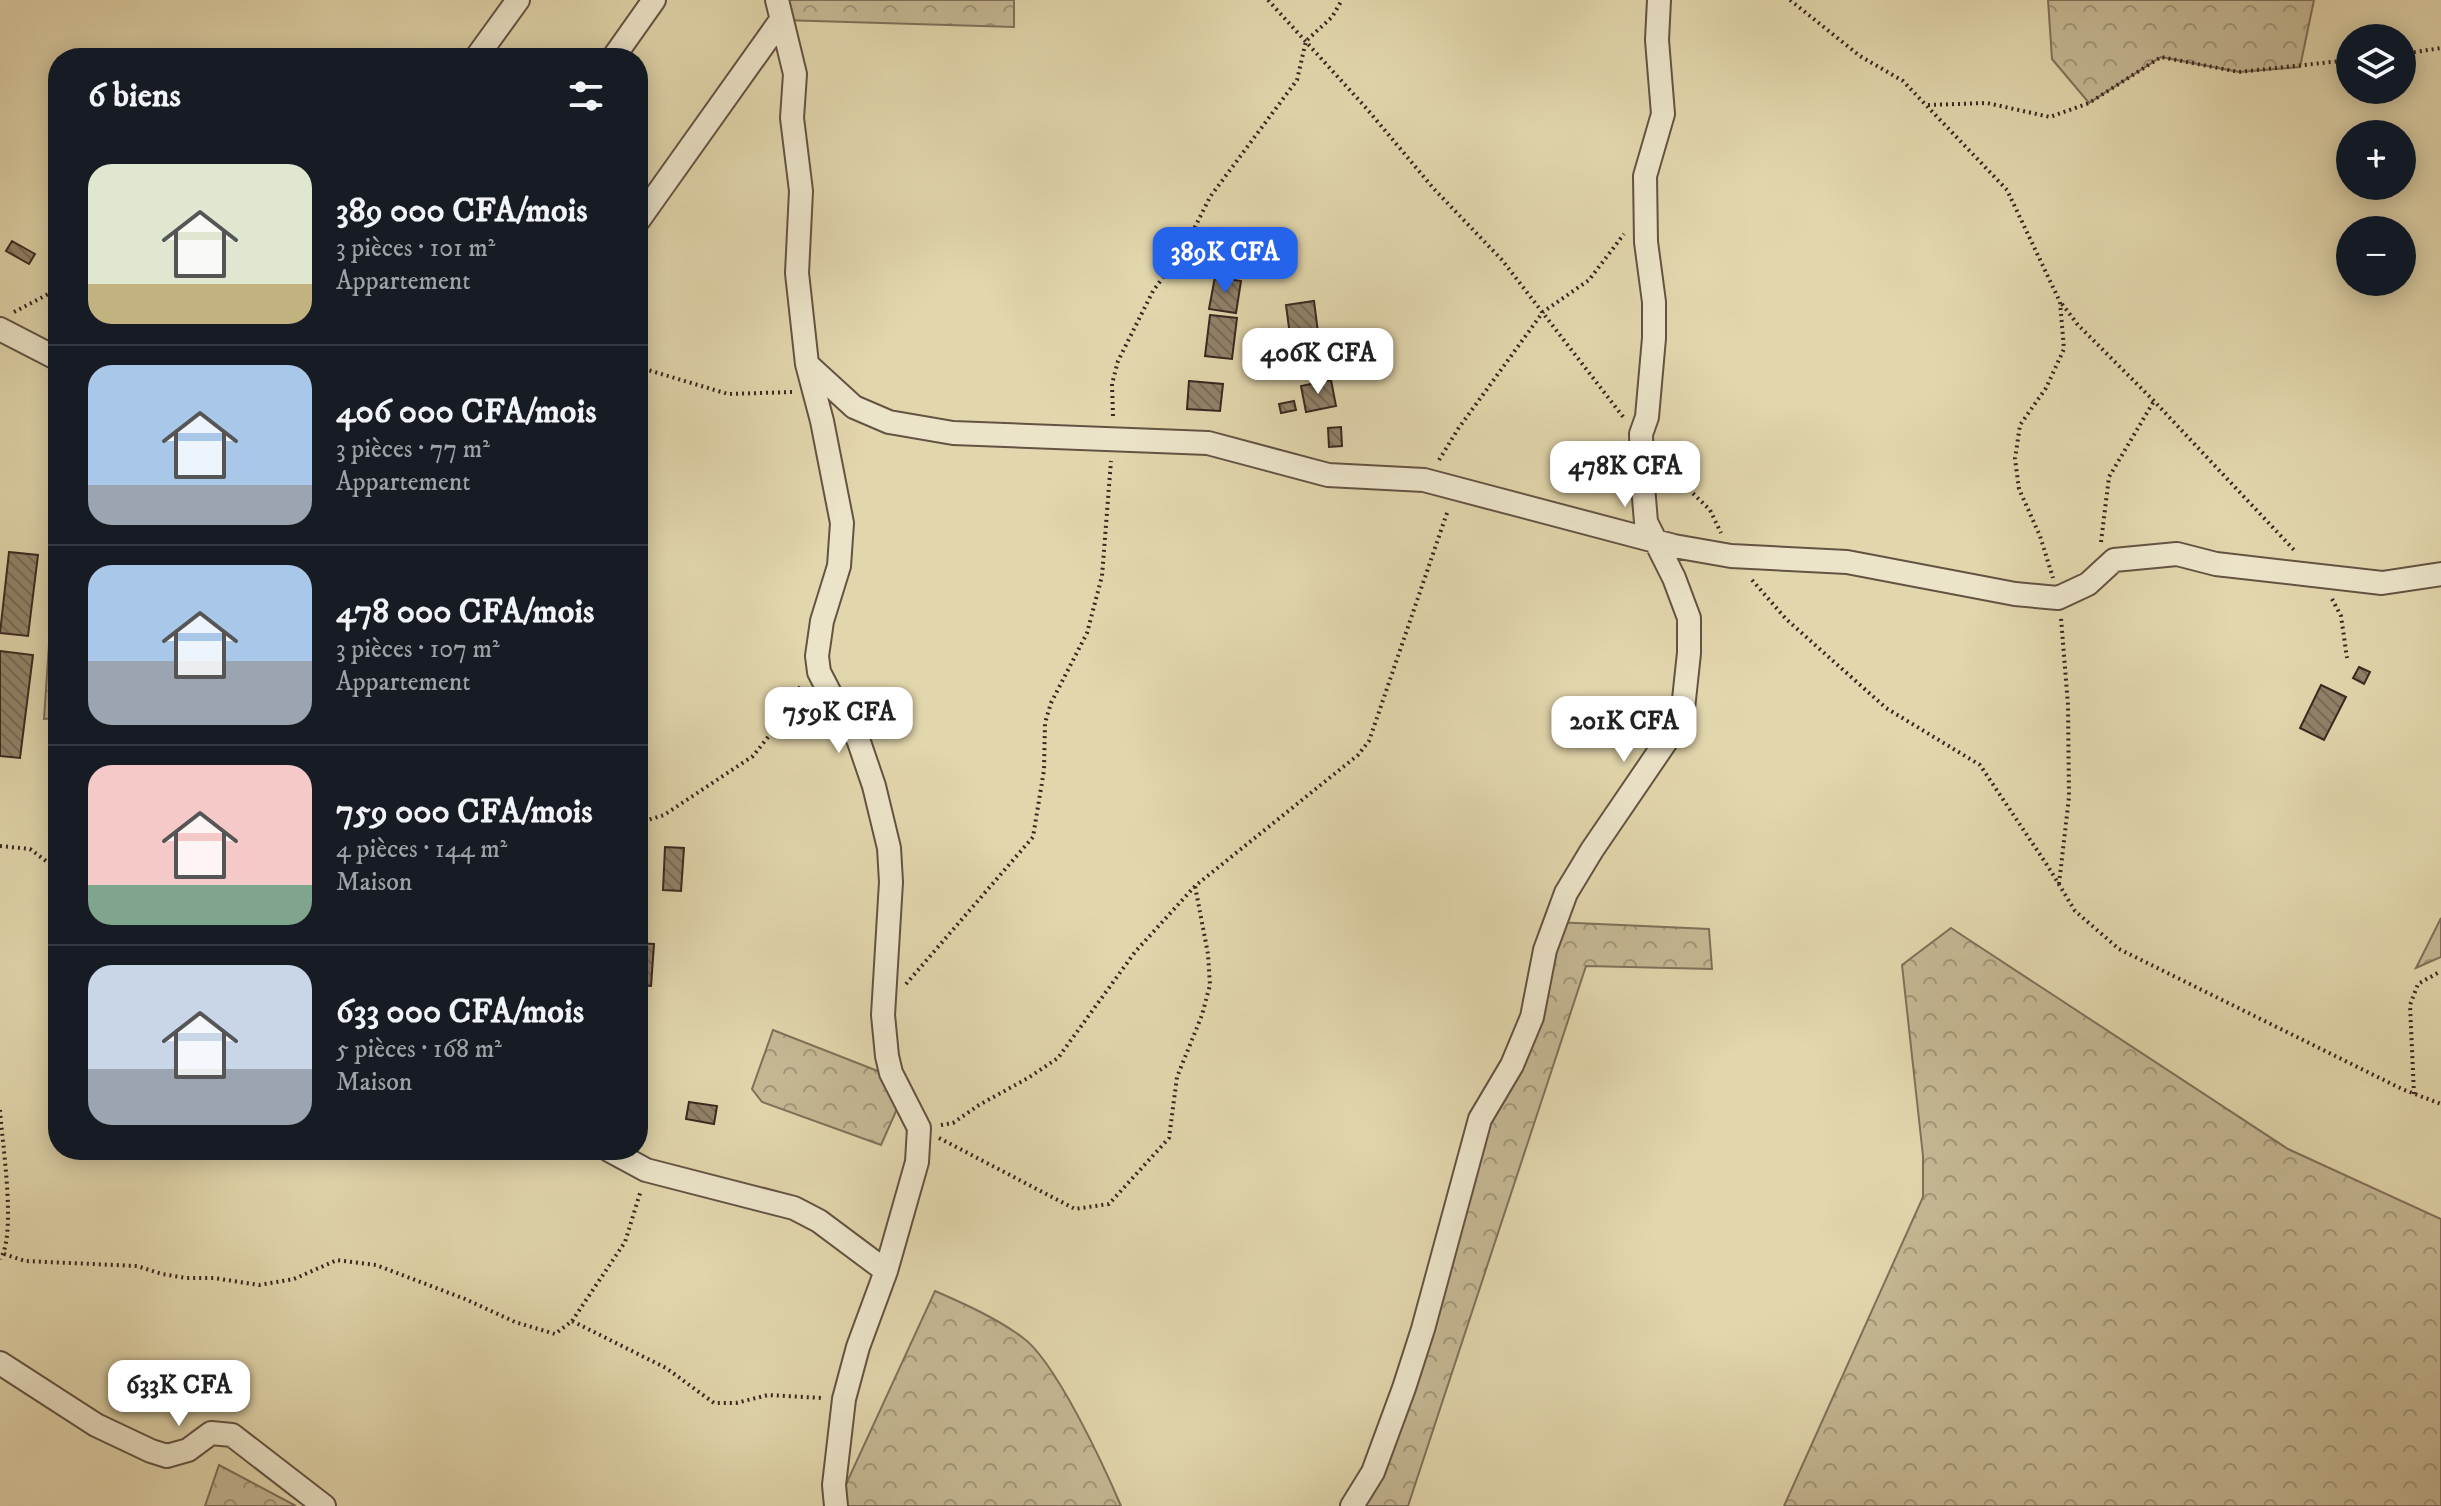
<!DOCTYPE html>
<html lang="fr">
<meta charset="utf-8">
<style>
:root{--surface:#171b24;--page:#20242c;--text:#f1f3f6;--muted:#9ea1a6;--line:#363941;--accent:#2563eb}
body{margin:0;font-family:"IM FELL DW Pica",serif;background:var(--page);color:var(--text);height:100vh;display:flex;flex-direction:column;font-size:30px;white-space:nowrap}
*{box-sizing:border-box;margin:0}
p{font-size:26px;color:var(--muted)}
.icon{flex:none;width:44px;height:44px;fill:none;stroke:currentColor;stroke-width:2;stroke-linecap:round;stroke-linejoin:round}
.map{position:relative;flex:1;overflow:hidden}
.panel{position:absolute;left:48px;top:48px;width:600px;height:1112px;display:flex;flex-direction:column;background:var(--surface);border-radius:32px;box-shadow:0 4px 20px #0003}
.panel>*{flex:none}
.tools{position:absolute;left:2336px;top:24px;display:grid;gap:16px}
.tools a{display:grid;place-items:center;width:80px;height:80px;border-radius:50%;background:var(--surface);box-shadow:0 4px 20px #0003;font-size:40px}
.price{position:absolute;translate:-50% -68px;padding:0 18px;border-radius:16px;background:#fff;color:#222;font-size:26px;line-height:52px;filter:drop-shadow(0 2px 4px #0008)}
.price::after{content:'';position:absolute;left:50%;top:48px;width:24px;height:18px;margin-left:-12px;background:inherit;clip-path:polygon(0 0,100% 0,50% 100%)}
.price.active{background:var(--accent);color:#fff}
ul{padding:0;list-style:none}
li{display:flex;align-items:center;gap:24px;height:200px;padding:0 40px}
li+li{border-top:2px solid var(--line)}
li span{display:grid;place-items:center;flex:none;width:224px;height:160px;border-radius:24px;color:#555}
li>.icon{margin-inline-start:auto}
span .icon{width:96px;height:96px;fill:#fffc;stroke-width:1}
li b{font-size:34px}
h2{display:flex;justify-content:space-between;align-items:center;height:96px;padding:0 40px;font-size:34px}
.map>svg:first-child{display:block}
</style>
<div class="map">
<svg width="2441" height="1506" viewBox="0 0 2441 1506">
<defs>
<pattern id="forest-crowns" width="20" height="18" patternUnits="userSpaceOnUse" patternTransform="scale(2)"><rect width="20" height="18" fill="#c5b894"/><path d="M2 6a3 3 0 1 1 6 0M12 15a3 3 0 1 1 6 0" fill="none" stroke="#a19678"/></pattern>
<pattern id="building-back-hatch" width="6" height="6" patternUnits="userSpaceOnUse" patternTransform="scale(2)"><rect width="6" height="6" fill="#918269"/><path d="M-1 5l2 2M0 0l6 6M5-1l2 2" fill="none" stroke="#776a56"/></pattern>
</defs>
<rect width="100%" height="100%" fill="#e2d6ac"/>
<filter id="stains"><feTurbulence type="fractalNoise" baseFrequency=".0025" numOctaves="4"/><feColorMatrix values="0 0 0 0 .2 0 0 0 0 .09 0 0 0 0 .02 0 0 0 .5 -.17"/></filter>
<radialGradient id="worn" r=".72"><stop offset=".6" stop-color="#630" stop-opacity="0"/><stop offset="1" stop-color="#630" stop-opacity=".3"/></radialGradient>
<path fill="url(#forest-crowns)" stroke="#80705a" stroke-width="2" d="M777 0H1014V27L781 20Z
M2048 0H2314L2300 67 2239 72 2161 57 2089 103 2052 59Z
M58 511V718L44 719Z
M2441 918V957L2416 968Z
M1554 922 1709 929 1712 969 1586 966 1408 1506H1366L1373 1472 1480 1119 1512 1065Z
M1951 928 2288 1149 2441 1219V1506H1784L1923 1197V1156L1902 965Z
M773 1030 883 1073 897 1109 881 1145 762 1102 752 1089Z
M935 1291C965 1304 996 1318 1022 1337 1055 1360 1104 1466 1121 1506H836Z
M219 1465 296 1506H205Z"/>
<path fill="url(#building-back-hatch)" stroke="#3a2720" stroke-width="2" d="M12 241 35 254 29 264 6 251Z
M1215 277 1241 281 1236 313 1209 309Z
M1314 301 1319 340 1291 343 1286 305Z
M1210 315 1237 318 1232 359 1205 356Z
M1331 380 1336 406 1306 412 1301 386Z
M1189 381 1223 384 1220 411 1187 409Z
M1294 401 1296 410 1281 413 1279 404Z
M1341 427 1342 446 1329 447 1328 428Z
M9 552 38 555 28 636 0 633Z
M0 651 33 655 20 758 0 756Z
M2359 667 2370 672 2364 684 2353 678Z
M2321 685 2346 697 2324 740 2300 728Z
M665 847 684 848 681 891 663 890Z
M638 943 654 944 651 986 638 985Z
M689 1102 717 1106 714 1124 686 1119Z"/>
<g fill="none" stroke-linecap="round" stroke-linejoin="round">
<g stroke="#645343" stroke-width="26">
<path id="minor" d="M777 0 795 74 792 118 801 191 797 273 807 364 822 421 842 523 839 566 822 621 817 656 819 672 837 707 858 739 874 786 889 848 891 882 883 1015 887 1056 891 1073 919 1128 917 1162 886 1271 858 1347 844 1399 834 1485 836 1506
M476 58 518 0
M613 58 654 0
M638 221 781 20
M0 329 58 359
M807 364 854 407 889 422 953 433 1208 443 1328 475 1424 480 1674 546 1731 556 1847 562 2015 594 2058 598 2088 584 2114 560 2177 554 2216 564 2382 583 2441 574
M609 1150 646 1170 794 1208 819 1221 886 1271
M0 1363 96 1425 151 1451 167 1456 188 1450 211 1433 232 1435 324 1506
M1352 1506 1373 1472 1404 1388 1423 1329 1480 1119 1512 1065 1532 1017 1545 950 1566 893 1592 850 1682 718 1689 653V618L1674 578 1646 522 1642 474 1641 434 1647 417 1654 338V302L1646 242 1645 176 1663 114 1657 40 1659 0"/>
</g>
<path stroke="#3a2720" stroke-width="4" stroke-dasharray="2 4" stroke-linecap="butt" d="M1268 0 1367 109 1434 189 1502 260 1624 418
M1790 0 1860 56 1903 81 2007 190 2060 302 2064 349 2046 388 2020 425 2015 459 2019 489 2040 536 2053 578
M2402 54 2441 48
M1928 105 1987 103 2050 117 2089 103 2161 57 2239 72 2350 60
M2062 304 2078 325 2154 401 2295 551
M14 312 58 289
M638 367 728 394 793 392
M1113 416 1112 384 1118 361 1153 291 1185 247 1210 197 1297 80 1306 41 1332 17 1342 0
M1439 460 1458 429 1543 312 1589 280 1624 234
M1663 464 1710 510 1721 533
M2101 542 2109 477 2154 401
M1752 580 1786 619 1886 708 1980 765 2049 868 2075 911 2119 949 2402 1089 2441 1104
M2332 599 2341 616 2347 658
M638 818 648 820 664 815 753 756 784 717 802 683
M0 846 30 849 58 870
M2059 884 2069 797 2068 705 2061 618
M906 984 1033 837 1044 770 1045 723 1051 703 1087 633 1102 576 1111 461
M2414 1094 2410 1005 2418 984 2441 971
M0 1110C2 1142 17 1236 0 1259
M941 1125 953 1123 979 1105 1028 1078 1058 1058 1135 952 1195 886 1358 755 1369 741 1448 510
M939 1138 1075 1209 1109 1204 1169 1138 1177 1077 1202 1015 1210 985 1208 954 1195 886
M4 1254 25 1261 137 1266 162 1274 186 1278H214L259 1285 294 1279 337 1260 376 1265 465 1299 515 1322 555 1334 572 1321 666 1368 714 1403H736L768 1395 822 1398
M572 1321 625 1242 641 1190"/>
<use href="#minor" stroke="#ece4c9" stroke-width="22"/>
</g>
<rect width="100%" height="100%" filter="url(#stains)"/>
<rect width="100%" height="100%" fill="url(#worn)"/>
</svg>
<div class="tools">
<a><svg class="icon" aria-label="layers" viewBox="0 0 24 24"><path d="M12 4l9 5-9 5-9-5zM3 14l9 5 9-5"/></svg></a>
<a>+</a>
<a>−</a>
</div>
<b class="price active" style="left:1225px;top:295px">389K CFA</b>
<b class="price" style="left:1318px;top:396px">406K CFA</b>
<b class="price" style="left:1625px;top:509px">478K CFA</b>
<b class="price" style="left:839px;top:755px">759K CFA</b>
<b class="price" style="left:1624px;top:764px">201K CFA</b>
<b class="price" style="left:179px;top:1428px">633K CFA</b>
<section class="panel">
<h2>6 biens<svg class="icon" aria-label="filters" viewBox="0 0 24 24"><path d="M4 7h16M4 17h16"/><circle cx="9" cy="7" r="2"/><circle cx="15" cy="17" r="2"/></svg></h2>
<ul>
<li><span style="background:linear-gradient(#dfe7d0 75%,#c2b280 0)"><svg class="icon" aria-label="home" viewBox="0 0 24 24"><path d="M3 11l9-7 9 7M6 9v11h12V9"/></svg></span><div><b>389 000 CFA/mois</b><p>3 pièces · 101 m²</p><p>Appartement</p></div></li>
<li><span style="background:linear-gradient(#a9c7e8 75%,#9aa5b1 0)"><svg class="icon" aria-label="home" viewBox="0 0 24 24"><path d="M3 11l9-7 9 7M6 9v11h12V9"/></svg></span><div><b>406 000 CFA/mois</b><p>3 pièces · 77 m²</p><p>Appartement</p></div></li>
<li><span style="background:linear-gradient(#a9c7e8 60%,#9aa5b1 0)"><svg class="icon" aria-label="home" viewBox="0 0 24 24"><path d="M3 11l9-7 9 7M6 9v11h12V9"/></svg></span><div><b>478 000 CFA/mois</b><p>3 pièces · 107 m²</p><p>Appartement</p></div></li>
<li><span style="background:linear-gradient(#f6c9c9 75%,#7fa58c 0)"><svg class="icon" aria-label="home" viewBox="0 0 24 24"><path d="M3 11l9-7 9 7M6 9v11h12V9"/></svg></span><div><b>759 000 CFA/mois</b><p>4 pièces · 144 m²</p><p>Maison</p></div></li>
<li><span style="background:linear-gradient(#c9d6e8 65%,#9aa5b1 0)"><svg class="icon" aria-label="home" viewBox="0 0 24 24"><path d="M3 11l9-7 9 7M6 9v11h12V9"/></svg></span><div><b>633 000 CFA/mois</b><p>5 pièces · 168 m²</p><p>Maison</p></div></li>
</ul>
</section>
</div>
